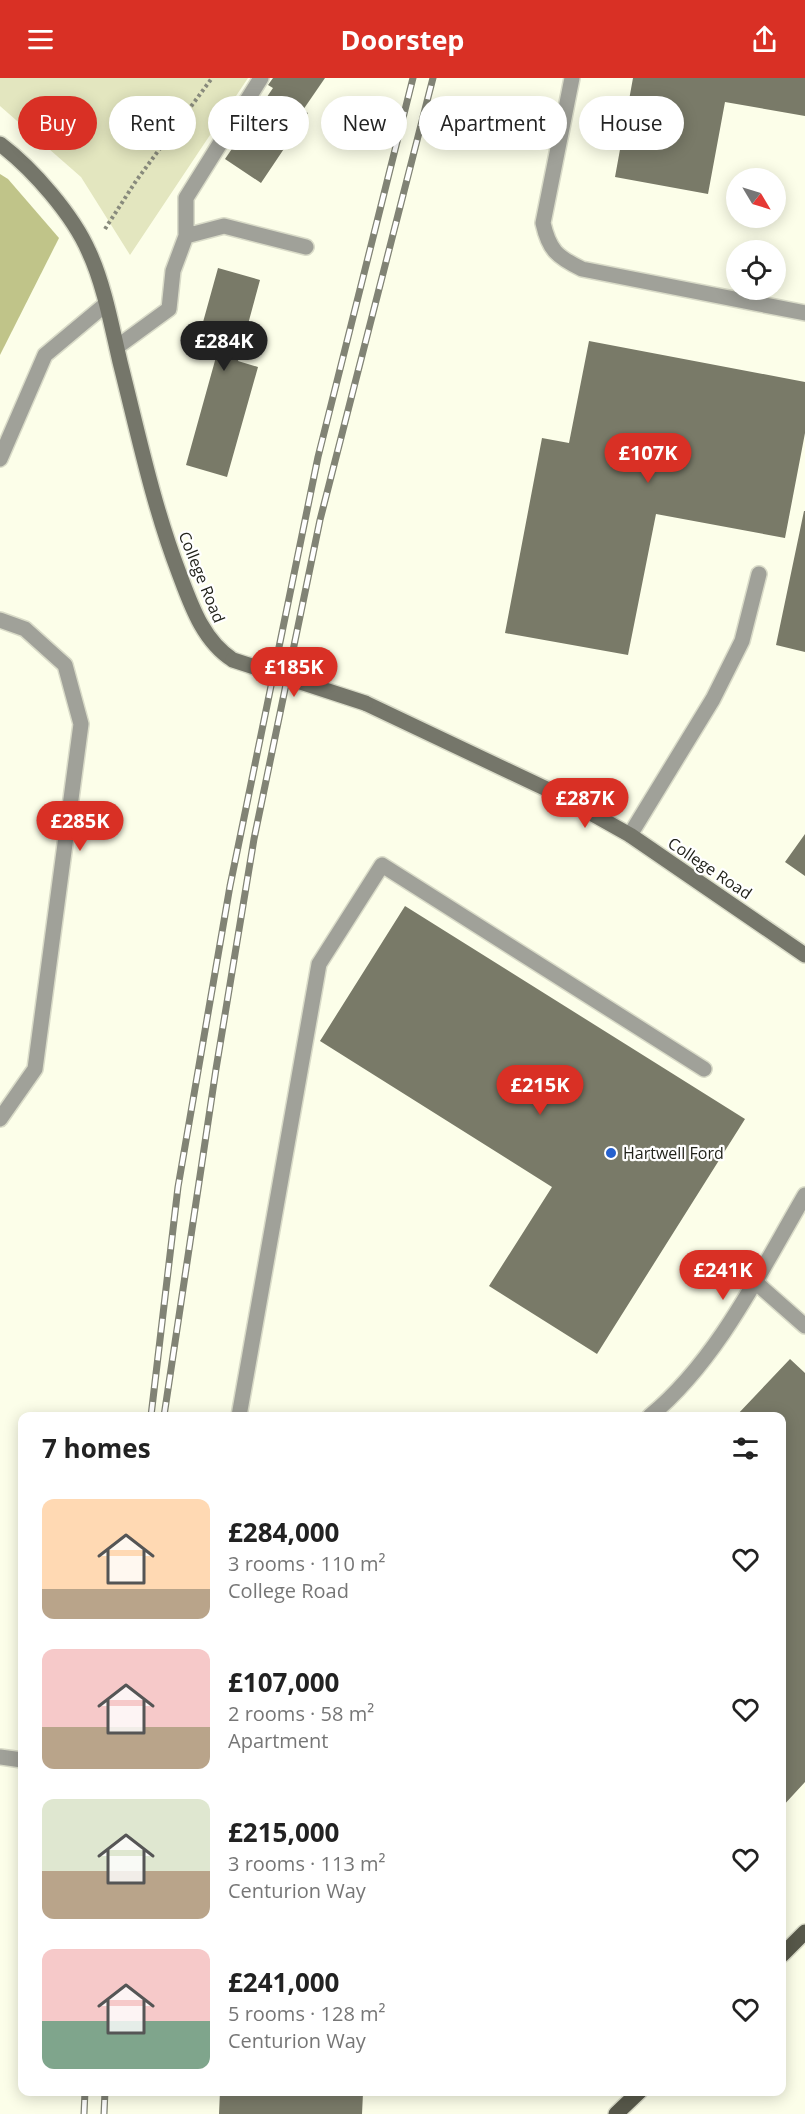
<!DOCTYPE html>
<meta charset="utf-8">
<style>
:root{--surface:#fff;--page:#f6f6f6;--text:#222;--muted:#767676;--accent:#d93025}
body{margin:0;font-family:"Open Sans",sans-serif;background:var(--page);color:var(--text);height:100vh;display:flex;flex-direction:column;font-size:22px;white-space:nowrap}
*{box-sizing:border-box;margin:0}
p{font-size:20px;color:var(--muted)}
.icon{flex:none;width:33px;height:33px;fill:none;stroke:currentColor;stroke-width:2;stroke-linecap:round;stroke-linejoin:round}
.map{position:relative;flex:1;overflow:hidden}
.details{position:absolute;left:18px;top:1334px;width:768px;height:684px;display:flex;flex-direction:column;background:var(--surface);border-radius:12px;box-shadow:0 3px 15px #0003}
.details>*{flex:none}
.guide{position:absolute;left:18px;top:18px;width:770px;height:54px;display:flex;gap:12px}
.needle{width:39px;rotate:128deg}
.tools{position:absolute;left:726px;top:90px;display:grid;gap:12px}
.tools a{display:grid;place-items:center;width:60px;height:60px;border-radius:50%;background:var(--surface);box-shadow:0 3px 15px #0003;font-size:30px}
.price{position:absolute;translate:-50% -51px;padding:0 14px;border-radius:21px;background:var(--accent);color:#fff;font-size:20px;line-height:39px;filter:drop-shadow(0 2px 3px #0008)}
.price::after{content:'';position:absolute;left:50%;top:36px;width:18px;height:14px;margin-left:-9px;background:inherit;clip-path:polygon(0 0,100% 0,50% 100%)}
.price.active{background:#222;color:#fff}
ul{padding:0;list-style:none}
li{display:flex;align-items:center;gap:18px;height:150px;padding:0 24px}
li span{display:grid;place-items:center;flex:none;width:168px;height:120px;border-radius:12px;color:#555}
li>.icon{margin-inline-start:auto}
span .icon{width:72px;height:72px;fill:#fffc;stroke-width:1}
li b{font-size:26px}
h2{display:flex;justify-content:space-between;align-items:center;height:72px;padding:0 24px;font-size:26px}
.tag{padding:0 21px;border-radius:27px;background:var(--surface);box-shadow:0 3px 15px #0003;font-size:21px;line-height:54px}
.tag.active{background:var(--accent);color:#fff}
header{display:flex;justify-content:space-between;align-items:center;height:78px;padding:0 24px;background:var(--accent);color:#fff;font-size:27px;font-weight:700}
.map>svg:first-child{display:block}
</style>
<header><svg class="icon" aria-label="menu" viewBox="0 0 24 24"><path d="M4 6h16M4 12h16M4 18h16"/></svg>Doorstep<svg class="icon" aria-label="share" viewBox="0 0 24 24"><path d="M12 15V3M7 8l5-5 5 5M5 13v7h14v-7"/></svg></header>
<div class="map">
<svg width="805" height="2036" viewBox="0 0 805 2036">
<rect width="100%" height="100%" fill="#fcfee9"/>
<path fill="#e3e6bf" d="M0 0H248L130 177 81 99 0 28Z"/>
<path fill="#c0c489" d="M0 96 8 101 59 160 0 277Z"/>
<path fill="#797a68" d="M273 0H325L303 32 308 35 261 105 225 81 273 10 268 7Z
M633 0H805V38L725 24 708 116 615 99Z
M218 190 260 202 238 283 258 289 227 399 186 387 216 279 195 273Z
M589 263 805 304V355L785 460 656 436 628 577 505 555 542 360 569 365Z
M804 433H805V574L776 567Z
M805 756V798L785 784Z
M405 828 745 1041 597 1276 489 1208 552 1109 320 963Z
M790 1281 805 1295V1704L782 1729V1338H736Z
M220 2013H415V2017L363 2015 362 2036H219Z"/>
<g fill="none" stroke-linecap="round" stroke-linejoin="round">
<g stroke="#d9dbc8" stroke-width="18">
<path id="lane" d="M572 0 543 145C549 172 557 179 582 191L805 235
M186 158V120L261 0
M117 269 169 231 173 193 186 158 224 148 306 169
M630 757 713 621 742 563 759 496
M754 1203 805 1248
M239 1338 319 886 382 787 704 991"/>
</g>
<g stroke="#d9dbc8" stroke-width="18">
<path id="street" d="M0 381 45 277 106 226
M0 542 25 551 65 587 81 646 35 991 0 1041
M650 1338C718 1282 761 1192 805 1117
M0 1679 22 1682"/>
</g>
<g stroke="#d9dbc8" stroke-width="18">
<path id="secondary" d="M0 66C33 91 73 137 89 174 104 206 112 250 120 284 138 355 153 427 179 495 191 527 203 563 233 582
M365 625 555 715 630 757 805 877"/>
</g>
<g stroke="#d9dbc8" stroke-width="18">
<path id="primary" d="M782 1877 805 1854
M616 2036 640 2013"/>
</g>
<path stroke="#888a7c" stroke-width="4" stroke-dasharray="3 3" stroke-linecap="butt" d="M105 151 136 103 212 0"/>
<use href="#lane" stroke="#a0a199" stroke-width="15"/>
<use href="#street" stroke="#a0a199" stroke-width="15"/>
<use href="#secondary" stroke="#75766a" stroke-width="15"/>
<use href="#primary" stroke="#57584a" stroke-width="15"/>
<g stroke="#818375" stroke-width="7">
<path id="rail" d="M151 1338 178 1109 230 808 318 379 413 0
M164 1338 216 991 254 761 320 442 433 0
M84 2036 85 2013
M104 2036 105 2013"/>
</g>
<use href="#rail" stroke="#fff" stroke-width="4.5" stroke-dasharray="14" stroke-linecap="butt"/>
<g stroke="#d9dbc8" stroke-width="18" stroke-linecap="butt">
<path id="secondary-bridge" d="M233 582 365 625"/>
</g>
<use href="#secondary-bridge" stroke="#75766a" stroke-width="15"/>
</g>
<circle fill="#2661ce" stroke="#fff" stroke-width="2" cx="611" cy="1075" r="6"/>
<g text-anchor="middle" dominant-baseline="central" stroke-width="4.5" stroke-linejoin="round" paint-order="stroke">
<g font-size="16" fill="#22231b" stroke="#fff">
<text transform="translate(202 499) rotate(68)">College Road</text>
<text transform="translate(710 790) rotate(34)">College Road</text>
</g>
<g font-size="16" fill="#22231b" stroke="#fff" text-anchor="start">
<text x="623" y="1075">Hartwell Ford</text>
</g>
</g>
</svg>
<div class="tools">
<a><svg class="needle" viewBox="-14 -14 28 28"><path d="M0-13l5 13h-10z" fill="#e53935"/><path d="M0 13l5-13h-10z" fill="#767676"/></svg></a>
<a><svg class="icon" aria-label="locate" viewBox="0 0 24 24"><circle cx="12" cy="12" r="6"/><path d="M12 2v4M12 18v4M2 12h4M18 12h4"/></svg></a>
</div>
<b class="price active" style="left:224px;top:294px">£284K</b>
<b class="price" style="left:648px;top:406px">£107K</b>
<b class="price" style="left:294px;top:620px">£185K</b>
<b class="price" style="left:585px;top:751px">£287K</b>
<b class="price" style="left:80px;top:774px">£285K</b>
<b class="price" style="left:540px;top:1038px">£215K</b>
<b class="price" style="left:723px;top:1223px">£241K</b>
<div class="guide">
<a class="tag active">Buy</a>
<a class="tag">Rent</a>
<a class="tag">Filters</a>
<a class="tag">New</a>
<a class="tag">Apartment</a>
<a class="tag">House</a>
</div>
<section class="details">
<h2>7 homes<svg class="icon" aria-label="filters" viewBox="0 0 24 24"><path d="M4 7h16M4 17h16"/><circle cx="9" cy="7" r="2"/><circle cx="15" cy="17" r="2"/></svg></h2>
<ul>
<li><span style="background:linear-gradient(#ffd9b3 75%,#b9a48a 0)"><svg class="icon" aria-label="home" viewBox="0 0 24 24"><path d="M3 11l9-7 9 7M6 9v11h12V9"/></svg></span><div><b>£284,000</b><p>3 rooms · 110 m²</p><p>College Road</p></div><svg class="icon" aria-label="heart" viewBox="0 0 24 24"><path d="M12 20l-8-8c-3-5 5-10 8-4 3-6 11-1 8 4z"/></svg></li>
<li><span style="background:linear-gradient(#f6c9c9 65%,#b9a48a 0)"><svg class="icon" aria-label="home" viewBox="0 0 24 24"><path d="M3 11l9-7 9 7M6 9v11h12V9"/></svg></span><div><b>£107,000</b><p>2 rooms · 58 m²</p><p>Apartment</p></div><svg class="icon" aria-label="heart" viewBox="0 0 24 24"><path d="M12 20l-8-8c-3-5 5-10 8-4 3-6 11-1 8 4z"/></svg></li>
<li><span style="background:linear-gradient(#dfe7d0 60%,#b9a48a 0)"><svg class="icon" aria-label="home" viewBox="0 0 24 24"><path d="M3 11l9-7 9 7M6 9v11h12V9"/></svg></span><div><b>£215,000</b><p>3 rooms · 113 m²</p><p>Centurion Way</p></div><svg class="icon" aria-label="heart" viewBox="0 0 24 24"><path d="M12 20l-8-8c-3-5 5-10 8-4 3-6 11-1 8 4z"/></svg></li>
<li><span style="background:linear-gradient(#f6c9c9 60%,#7fa58c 0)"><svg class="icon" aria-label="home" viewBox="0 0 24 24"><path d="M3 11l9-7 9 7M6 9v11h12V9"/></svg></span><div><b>£241,000</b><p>5 rooms · 128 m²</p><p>Centurion Way</p></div><svg class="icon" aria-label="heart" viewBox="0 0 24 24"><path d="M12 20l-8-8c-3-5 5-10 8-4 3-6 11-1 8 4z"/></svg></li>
</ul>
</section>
</div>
